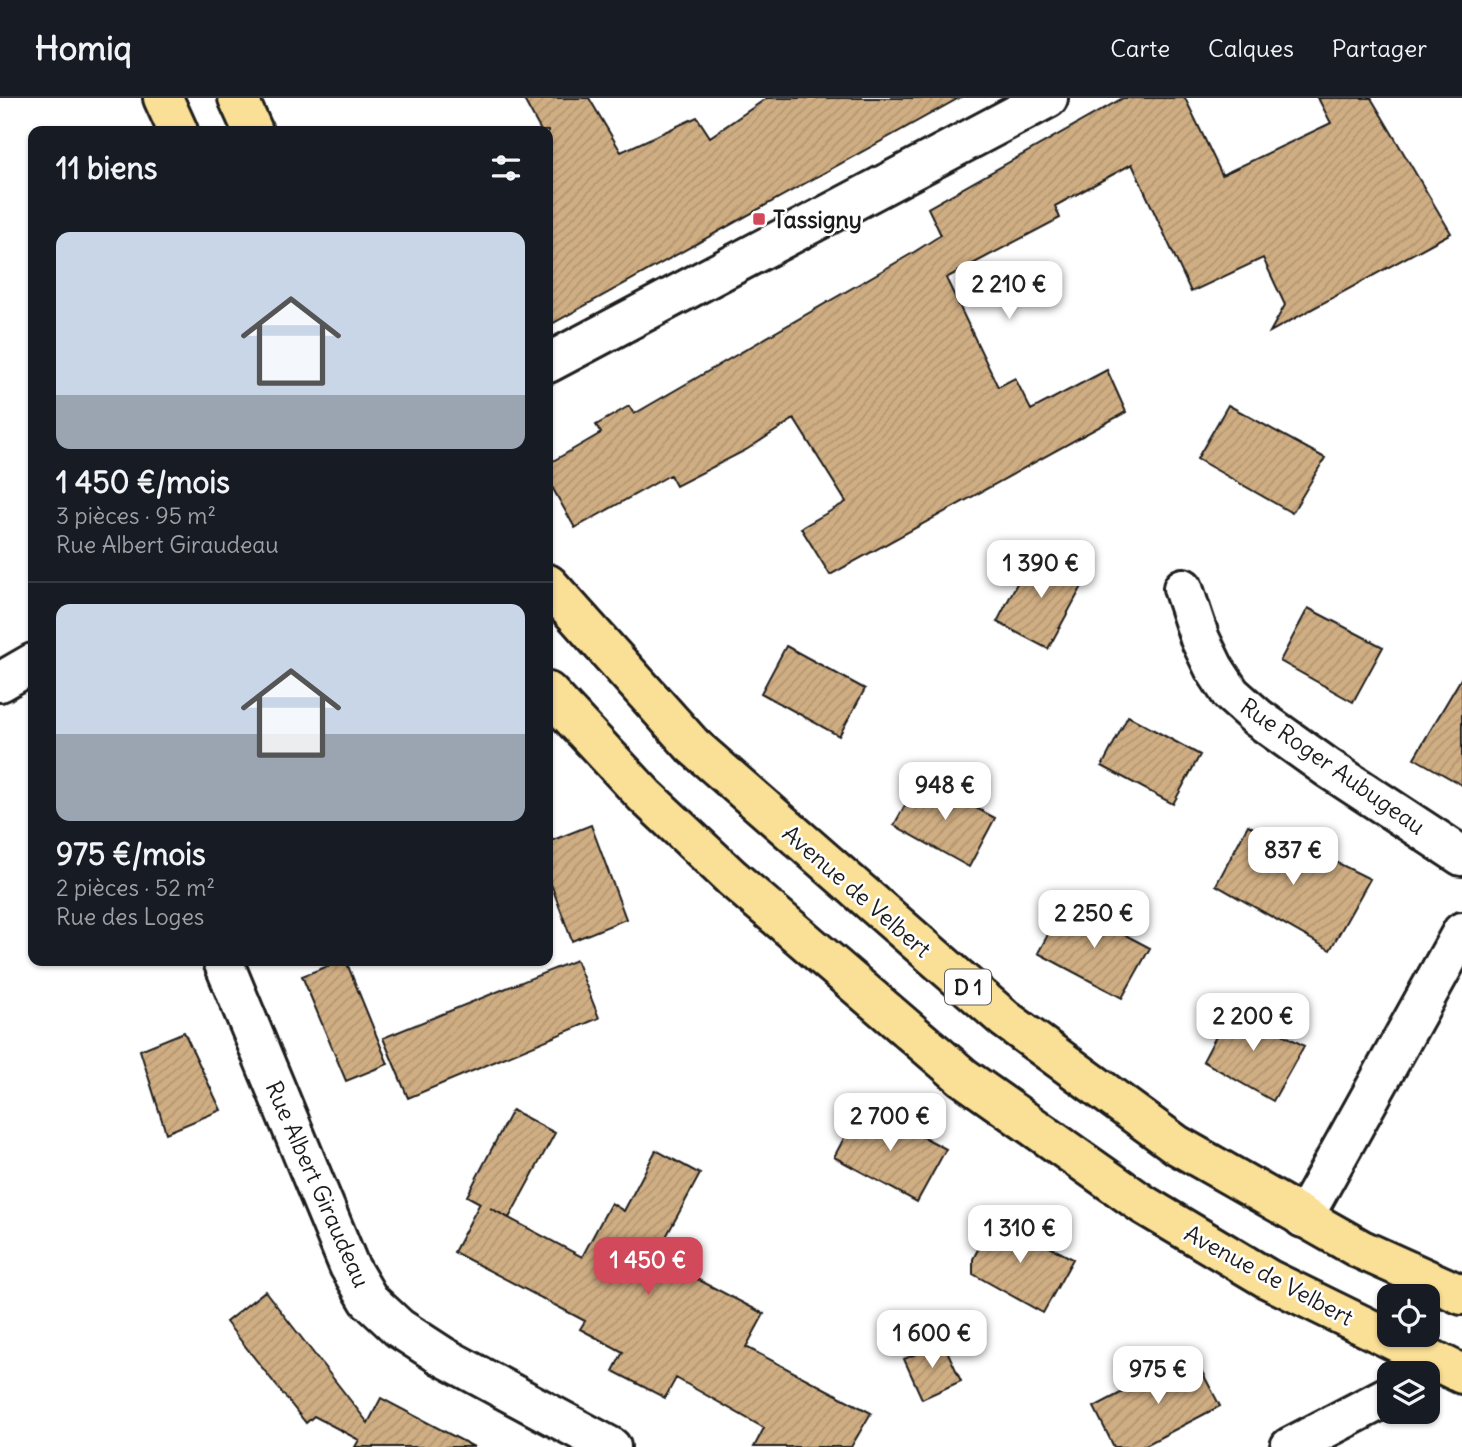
<!DOCTYPE html>
<html lang="fr">
<meta charset="utf-8">
<style>
:root{--surface:#171b24;--page:#242831;--text:#f1f3f6;--muted:#9ea1a6;--line:#363941;--accent:#d1495b}
body{margin:0;font-family:Delius,sans-serif;background:var(--page);color:var(--text);height:100vh;display:flex;flex-direction:column;font-size:26px;white-space:nowrap}
*{box-sizing:border-box;margin:0}
p{font-size:23px;color:var(--muted)}
.icon{flex:none;width:38px;height:38px;fill:none;stroke:currentColor;stroke-width:2;stroke-linecap:round;stroke-linejoin:round}
.map{position:relative;flex:1;overflow:hidden}
.side{position:absolute;left:28px;top:28px;width:525px;height:840px;display:flex;flex-direction:column;background:var(--surface);border-radius:14px;box-shadow:0 2px 5px #0004}
.side>*{flex:none}
.fabs{position:absolute;left:1377px;top:1186px;display:grid;gap:14px}
.fabs a{display:grid;place-items:center;width:63px;height:63px;border-radius:14px;background:var(--surface);box-shadow:0 2px 5px #0004;font-size:35px}
.price{position:absolute;translate:-50% -60px;padding:0 16px;border-radius:14px;background:#fff;color:#222;font-size:23px;line-height:46px;filter:drop-shadow(0 2px 4px #0008)}
.price::after{content:'';position:absolute;left:50%;top:42px;width:21px;height:16px;margin-left:-10px;background:inherit;clip-path:polygon(0 0,100% 0,50% 100%)}
.price.selected{background:var(--accent);color:#fff}
ul{padding:0;list-style:none}
li{display:grid;align-content:center;gap:14px;height:371px;padding:0 28px}
li+li{border-top:2px solid var(--line)}
li span{display:grid;place-items:center;height:217px;border-radius:14px;color:#555}
li>.icon{margin-inline-start:auto}
span .icon{width:126px;height:126px;fill:#fffc;stroke-width:1}
li b{font-size:30px}
h2{display:flex;justify-content:space-between;align-items:center;height:84px;padding:0 28px;font-size:30px}
header{display:flex;align-items:center;gap:42px;box-sizing:border-box;height:98px;padding:0 35px;background:var(--surface);border-bottom:2px solid var(--line)}
header strong{font-size:33px}
nav{display:flex;gap:38px;margin-inline-start:auto;font-size:24px}
.map>svg:first-child{display:block}
</style>
<header>
<strong>Homiq</strong>
<nav><a>Carte</a><a>Calques</a><a>Partager</a></nav>
</header>
<div class="map">
<svg width="1462" height="1349" viewBox="0 0 1462 1349">
<defs>
<pattern id="building-hatch" width="6" height="6" patternUnits="userSpaceOnUse" patternTransform="scale(1.75)"><rect width="6" height="6" fill="#d0ae83"/><path d="M-1 1l2-2M0 6l6-6M5 7l2-2" fill="none" stroke="#b29571"/></pattern>
</defs>
<rect width="100%" height="100%" fill="#fff"/>
<filter id="ink" filterUnits="userSpaceOnUse"><feTurbulence type="fractalNoise" baseFrequency=".0143" numOctaves="2"/><feDisplacementMap in="SourceGraphic" scale="14" xChannelSelector="R" yChannelSelector="G"/><feConvolveMatrix kernelMatrix="1 2 1 2 8 2 1 2 1" color-interpolation-filters="sRGB"/></filter>
<g filter="url(#ink)">
<path fill="url(#building-hatch)" stroke="#1c1c1c" stroke-width="2" d="M523 0H589L621 54 697 19 710 39 767 0H959L548 228V33H541Z
M1123 0H1185L1222 77 1331 25 1318 0H1371L1451 135 1270 234 1285 207 1263 160 1191 194 1132 66 1055 108 1060 120 946 180 998 289 1015 280 1031 312 1107 272 1126 314 830 477 801 430 846 404 794 321 746 352 676 388 670 377 575 430 548 382V366L601 335 596 327 629 308 634 316 911 156 941 137 928 110Z
M1228 307 1325 360 1292 415 1197 361Z
M1033 454 1086 481 1048 551 997 524Z
M1308 510 1383 549 1353 604 1280 563Z
M786 548 865 591 839 638 761 595Z
M1462 579V687L1414 660Z
M1128 618 1200 657 1173 706 1102 668Z
M920 680 995 720 969 769 894 727Z
M591 727 626 821 572 843 548 778V744Z
M1248 727 1323 768 1328 760 1370 781 1330 852 1216 787Z
M1065 805 1150 850 1122 900 1038 855Z
M576 862 599 920 408 1000 383 940Z
M341 863H346L388 966 346 983 302 878Z
M1232 908 1304 948 1273 1003 1203 963Z
M184 934 221 1012 166 1035 140 952Z
M862 1006 946 1051 917 1104 834 1059Z
M512 1012 555 1035 509 1120 490 1110 582 1159 611 1105 624 1113 656 1052 700 1076 655 1159 764 1216 746 1249 871 1315 851 1349H754L764 1330 676 1280 665 1300 613 1273 623 1254 580 1231 585 1223 454 1154 480 1105 467 1098Z
M994 1120 1073 1161 1043 1215 973 1176V1161Z
M265 1193 368 1325 381 1300 474 1349H355L359 1342 314 1318 306 1325 226 1224Z
M943 1244 961 1283 922 1301 904 1261Z
M1193 1257 1220 1308 1142 1349H1114L1094 1309Z"/>
<g fill="none" stroke-linecap="round" stroke-linejoin="round">
<g stroke="#1c1c1c" stroke-width="44">
<path id="street" d="M1183 490 1200 541 1214 570 1231 596 1258 620 1328 670 1462 758
M223 863 349 1168 369 1202 399 1230 442 1258 611 1349
M1303 1120 1462 834
M1290 1349 1390 1297"/>
</g>
<g stroke="#1c1c1c" stroke-width="44">
<path id="secondary" d="M548 265 1048 0
M0 584 33 565"/>
</g>
<g stroke="#1c1c1c" stroke-width="44">
<path id="primary" d="M163 0 178 33
M238 0 253 33
M548 486 692 647 1005 921 1177 1047 1360 1151 1462 1197
M548 594 645 698 732 780 963 979 1144 1107 1268 1181 1462 1276"/>
</g>
<use href="#street" stroke="#fff" stroke-width="38"/>
<use href="#secondary" stroke="#fff" stroke-width="38"/>
<use href="#primary" stroke="#fadf96" stroke-width="38"/>
</g>
</g>
<rect fill="#d1495b" stroke="#fff" stroke-width="2.5" x="752" y="114" width="14" height="14" rx="3.5"/>
<g text-anchor="middle" dominant-baseline="central" stroke-width="5" stroke-linejoin="round" paint-order="stroke">
<rect fill="#fff" stroke="#606060" stroke-width="2" x="945" y="871.5" width="46" height="35" rx="5"/>
<g font-size="21" font-weight="bold" fill="#1c1c1c">
<text x="968" y="889">D 1</text>
</g>
<g font-size="23" font-weight="bold" fill="#1c1c1c" stroke="#fff" text-anchor="start">
<text x="773" y="121">Tassigny</text>
</g>
<g font-size="23" fill="#1c1c1c" stroke="#fff">
<text transform="translate(1333 668) rotate(35)">Rue Roger Aubugeau</text>
<text transform="translate(857 793) rotate(41)">Avenue de Velbert</text>
<text transform="translate(318 1086) rotate(66)">Rue Albert Giraudeau</text>
<text transform="translate(1269 1177) rotate(28)">Avenue de Velbert</text>
</g>
</g>
</svg>
<div class="fabs">
<a><svg class="icon" aria-label="locate" viewBox="0 0 24 24"><circle cx="12" cy="12" r="6"/><path d="M12 2v4M12 18v4M2 12h4M18 12h4"/></svg></a>
<a><svg class="icon" aria-label="layers" viewBox="0 0 24 24"><path d="M12 4l9 5-9 5-9-5zM3 14l9 5 9-5"/></svg></a>
</div>
<b class="price" style="left:1009px;top:223px">2 210 €</b>
<b class="price" style="left:1041px;top:502px">1 390 €</b>
<b class="price" style="left:945px;top:724px">948 €</b>
<b class="price" style="left:1293px;top:789px">837 €</b>
<b class="price" style="left:1094px;top:852px">2 250 €</b>
<b class="price" style="left:1253px;top:955px">2 200 €</b>
<b class="price" style="left:890px;top:1055px">2 700 €</b>
<b class="price" style="left:1020px;top:1167px">1 310 €</b>
<b class="price selected" style="left:648px;top:1199px">1 450 €</b>
<b class="price" style="left:932px;top:1272px">1 600 €</b>
<b class="price" style="left:1158px;top:1308px">975 €</b>
<section class="side">
<h2>11 biens<svg class="icon" aria-label="filters" viewBox="0 0 24 24"><path d="M4 7h16M4 17h16"/><circle cx="9" cy="7" r="2"/><circle cx="15" cy="17" r="2"/></svg></h2>
<ul>
<li><span style="background:linear-gradient(#c9d6e8 75%,#9aa5b1 0)"><svg class="icon" aria-label="home" viewBox="0 0 24 24"><path d="M3 11l9-7 9 7M6 9v11h12V9"/></svg></span><div><b>1 450 €/mois</b><p>3 pièces · 95 m²</p><p>Rue Albert Giraudeau</p></div></li>
<li><span style="background:linear-gradient(#c9d6e8 60%,#9aa5b1 0)"><svg class="icon" aria-label="home" viewBox="0 0 24 24"><path d="M3 11l9-7 9 7M6 9v11h12V9"/></svg></span><div><b>975 €/mois</b><p>2 pièces · 52 m²</p><p>Rue des Loges</p></div></li>
</ul>
</section>
</div>
